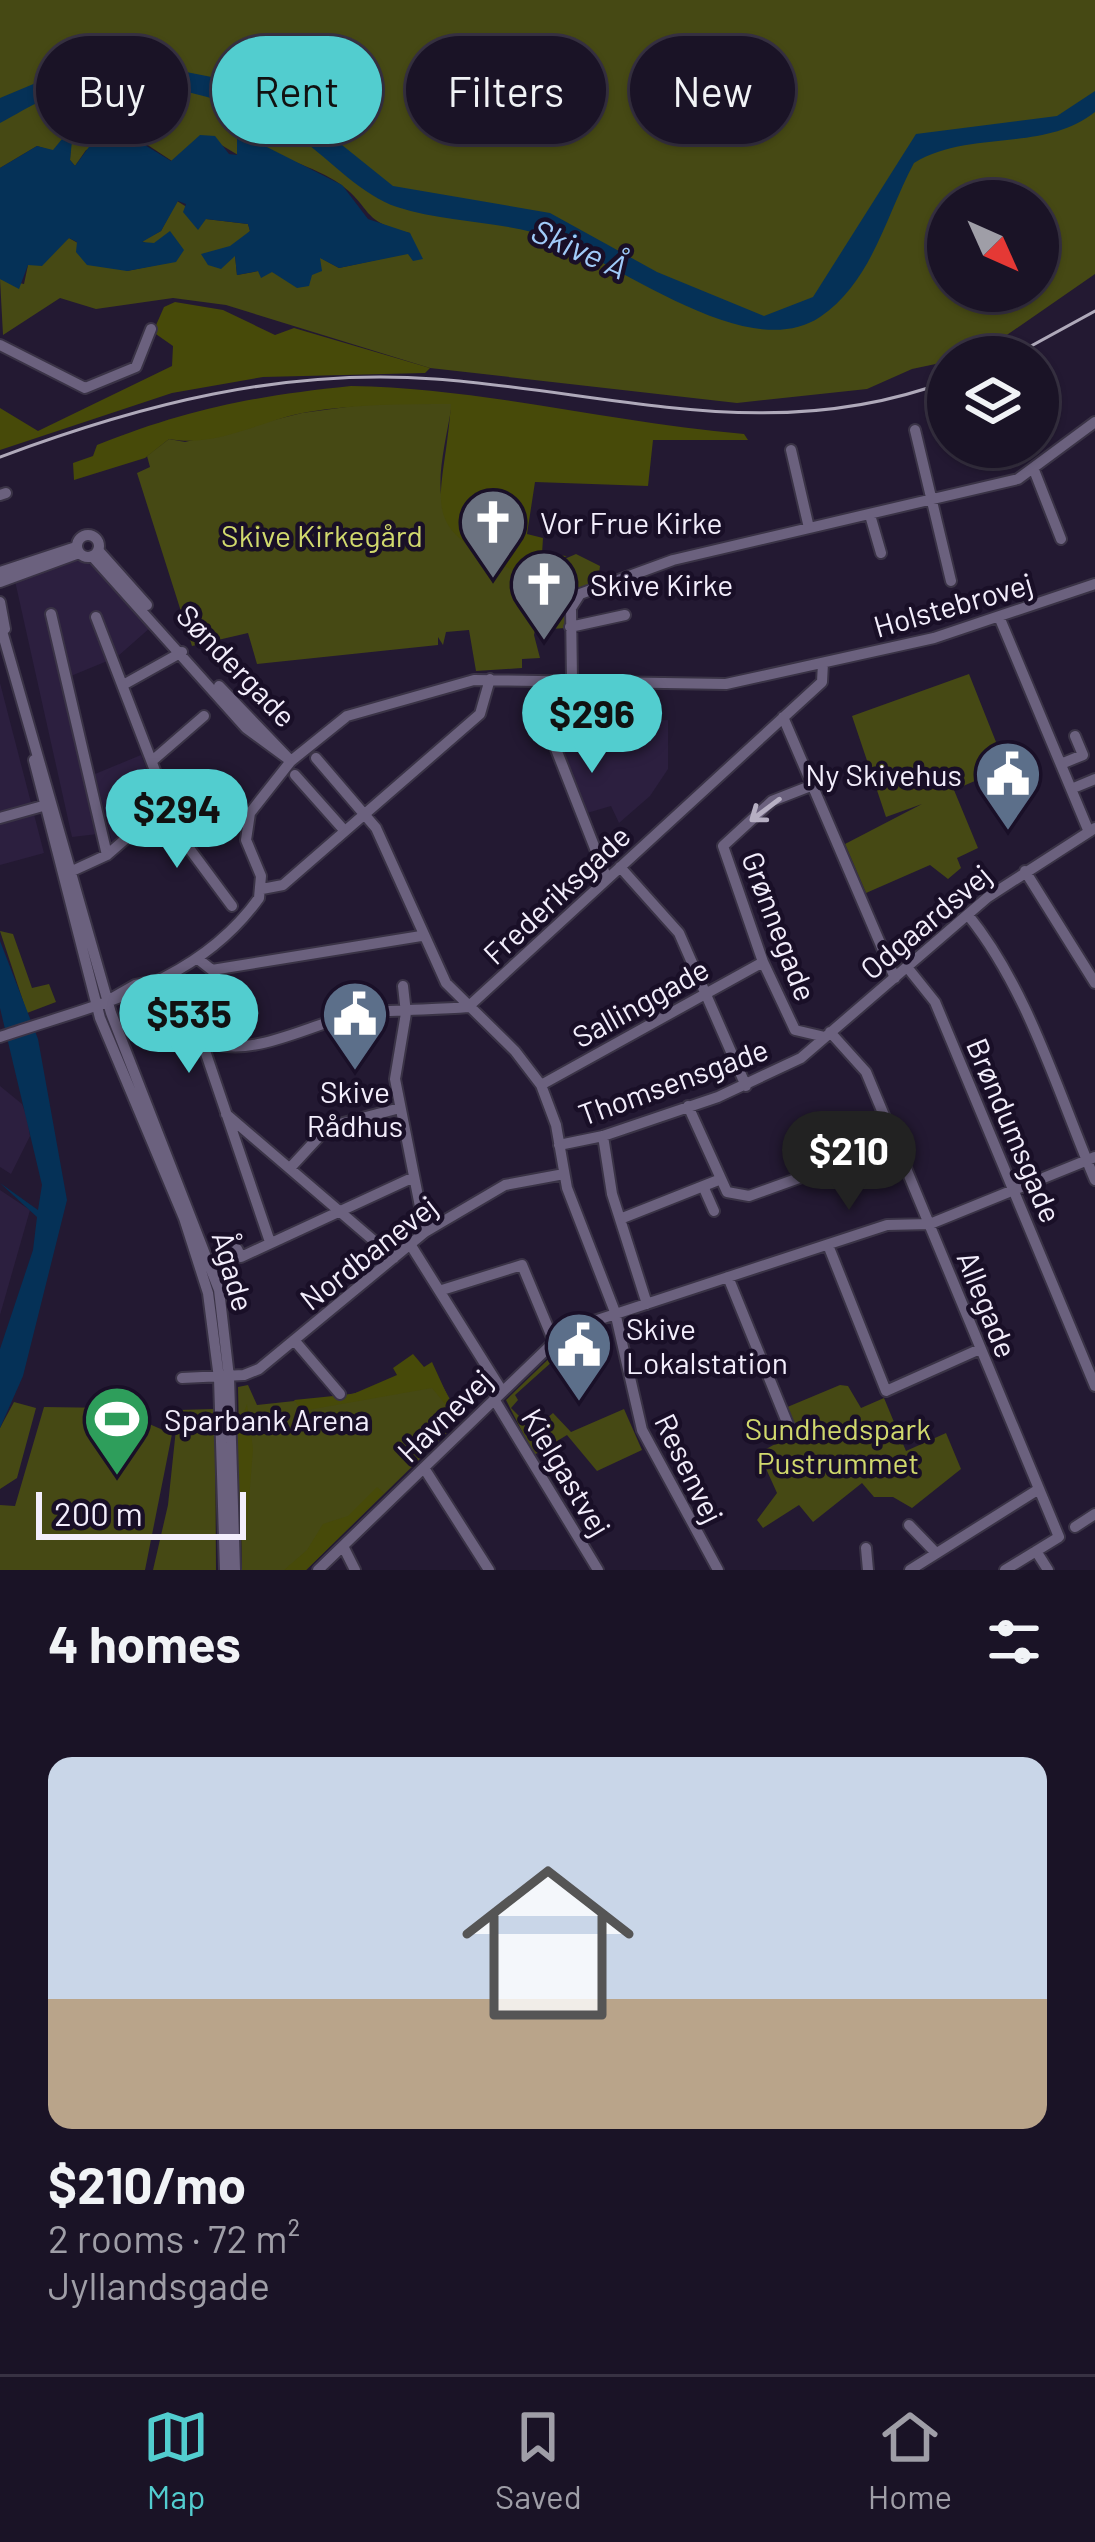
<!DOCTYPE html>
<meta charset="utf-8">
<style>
:root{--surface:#1a1326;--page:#272032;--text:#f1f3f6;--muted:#9f9ea7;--line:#383243;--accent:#52cdcf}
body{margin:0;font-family:Barlow,sans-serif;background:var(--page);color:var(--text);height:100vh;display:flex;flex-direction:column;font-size:45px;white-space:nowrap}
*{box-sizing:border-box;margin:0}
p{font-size:39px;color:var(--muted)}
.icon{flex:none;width:66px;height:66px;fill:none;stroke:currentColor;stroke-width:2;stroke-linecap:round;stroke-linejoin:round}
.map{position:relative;height:1570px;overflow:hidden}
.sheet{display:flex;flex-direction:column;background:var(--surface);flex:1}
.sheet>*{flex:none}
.top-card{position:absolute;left:36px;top:36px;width:1023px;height:108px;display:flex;gap:24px}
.needle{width:78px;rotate:135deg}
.tools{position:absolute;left:927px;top:180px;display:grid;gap:24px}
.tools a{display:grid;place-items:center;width:132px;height:132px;border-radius:50%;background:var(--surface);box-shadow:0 3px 9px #0004,0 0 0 3px var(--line);font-size:60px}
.scale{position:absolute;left:36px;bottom:30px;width:210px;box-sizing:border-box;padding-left:12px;border:6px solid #f3eefc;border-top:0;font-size:33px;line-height:42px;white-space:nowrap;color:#f3eefc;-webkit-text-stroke:9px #190f27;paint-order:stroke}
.price{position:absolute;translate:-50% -102px;padding:0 27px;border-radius:42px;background:var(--accent);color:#111;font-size:39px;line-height:78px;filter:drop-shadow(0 3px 6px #0008)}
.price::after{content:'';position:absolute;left:50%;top:72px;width:36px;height:27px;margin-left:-18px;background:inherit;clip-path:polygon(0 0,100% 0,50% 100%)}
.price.on{background:#222;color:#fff}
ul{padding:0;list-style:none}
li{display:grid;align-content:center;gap:24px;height:636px;padding:0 48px}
li span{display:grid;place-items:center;height:372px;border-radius:24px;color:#555}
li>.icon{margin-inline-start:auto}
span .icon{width:216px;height:216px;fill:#fffc;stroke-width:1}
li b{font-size:51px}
h2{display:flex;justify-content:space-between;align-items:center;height:144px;padding:0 48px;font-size:51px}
.tag{padding:0 42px;border-radius:54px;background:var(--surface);box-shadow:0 3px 9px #0004,0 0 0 3px var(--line);font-size:42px;line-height:108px}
.tag.on{background:var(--accent);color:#111}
.dock{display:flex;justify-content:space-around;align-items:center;height:168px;border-top:3px solid var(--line);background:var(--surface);font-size:33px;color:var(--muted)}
.dock a{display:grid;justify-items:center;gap:6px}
.dock .on{color:var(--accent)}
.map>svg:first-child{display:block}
</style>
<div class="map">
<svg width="1095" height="1570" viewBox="0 0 1095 1570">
<rect width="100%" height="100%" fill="#231932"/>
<path fill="#2c1f3f" d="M74 560 93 565 151 627 117 657 66 678 98 834 72 837 15 581Z
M0 683 44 853 0 865Z
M554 689 612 692 611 707 599 713V722L668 720V769L650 796 619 823 611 806 587 813 550 715 548 699Z
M141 755 156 791 152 808 112 842 95 774Z
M0 1086 22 1104 27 1117 30 1136 11 1174 0 1167Z
M0 1190 30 1210 0 1315Z"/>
<path fill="#464914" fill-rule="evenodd" d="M0 0H1095V274L1001 339 945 362 912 369 867 389 737 403 430 368 226 305 173 298 96 309 60 298 3 335 0 279 24 284 28 265 69 238 127 271 176 261 142 241 161 231 177 201 206 219 248 224 250 231 223 263 235 255 237 275 258 271 312 275 319 257 339 268 408 253 413 260 410 233C360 222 373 208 340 184 313 165 278 160 254 138L238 155 218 143 172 161 137 138 86 150 75 166 70 160 71 142 53 151 37 146 0 168ZM948 201H1038V291H948Z
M369 404H452C441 470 421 521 488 559 501 566 519 566 532 573L576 554 600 566 598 581 569 597 565 628 552 629 551 619 537 620 534 635 540 658 522 659V668L476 671 469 630 446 632 443 645 438 637V645L257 664 248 633 192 646 137 473 150 467 147 456 169 439 185 442 302 413Z
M969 674 998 747 983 755 991 774 954 790 978 848 957 858 961 868 948 879 930 865 866 893 845 844 922 804 886 817 852 716Z
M0 931 13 934 32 988 49 984 56 1002 27 1013Z
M561 1347 564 1351 515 1395 518 1400 511 1408 533 1430 553 1413 571 1432 624 1409 642 1450 597 1471 567 1435 534 1455 506 1400Z
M437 1376 461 1419 306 1570H242L238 1387 248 1385 257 1405 341 1396Z
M840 1385 848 1386 861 1408 884 1398 906 1451 946 1433 961 1469 912 1508 893 1497H874L862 1483 813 1522 799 1505 763 1528 757 1520 777 1493 759 1453 797 1432 785 1408Z
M14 1402 36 1408 17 1478 0 1489V1428Z
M44 1407 113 1408 172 1434 145 1570H0V1505L15 1506Z
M215 1409 216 1570H153L168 1505 178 1410Z"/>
<path fill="#474a09" d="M175 302 223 310 275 335 294 328 430 368 425 373 263 377 172 393 0 450V408L38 431 172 366 173 346 153 332 164 307Z
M351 386C483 388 612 423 744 434L748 440H653L648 486 535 482 527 534 543 538 542 554 567 556 528 571V577C411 525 443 512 451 404 402 404 356 404 308 412 261 420 217 448 169 439L145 458 74 480 73 463 93 456 97 445C188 409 254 396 351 386Z
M413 1354 424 1367 432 1362 459 1421 432 1388 302 1411 294 1400 353 1394 397 1375 393 1368Z
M247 1404 253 1449 246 1537 239 1536 237 1433Z
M377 1487 384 1493 306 1570H284L307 1550 323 1524 348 1516Z"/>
<path fill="#053157" d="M86 62 171 69 252 85 291 104 393 186 550 213 657 272 764 316 813 297 916 134 1057 116 1095 91V112C1043 153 970 129 914 163 886 215 872 282 820 317 743 368 609 252 532 232 489 221 440 221 397 207 363 196 331 161 301 139 245 100 143 73 74 88 50 93 23 111 0 123V98Z
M122 131 171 161 200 135 215 136 229 154 237 155V132L342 185 368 219 410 233 423 259 413 261 408 254 339 268 320 258 322 271 312 275 309 286 297 288 272 272 261 278 258 271 237 275 235 256 221 269 208 265 201 254 230 246 250 231 248 224 206 219 198 230 183 212 186 204 178 201 161 231 142 242 154 243 170 231 184 250 176 262 127 271 87 265 76 252 77 242 69 238 42 266 28 265 19 289 0 279V168L37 146 53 150 62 139 72 141 70 160 75 166 97 136Z
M0 941 38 1039 67 1200 23 1376 0 1428V1349L33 1250 37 1217 0 1183 38 1210 42 1185 0 1008Z"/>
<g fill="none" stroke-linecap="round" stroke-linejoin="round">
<g stroke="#3a3346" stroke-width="14">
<path id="minor" d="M0 345 85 388 136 367 151 329
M915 430 951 581
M791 450 809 528
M1034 470 1061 539
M0 495 6 493
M870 515 881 553
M77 546a11 11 0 1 1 22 0a11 11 0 1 1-22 0Z
M98 550 147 605
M92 556 246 728 291 761
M0 572 76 547
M0 582 79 553
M0 602 5 629
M51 614 107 855
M96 617 164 794 160 809 232 906
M1000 619 1089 832
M0 624 111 1013 219 1290 229 1377 235 1570
M570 627 625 615
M538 681 543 716 607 879
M572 681 571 608 580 594 673 560 1018 479 1095 422
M123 685 182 652
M219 686 291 761
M783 717 895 978
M316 758 376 828 446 983 515 1051 541 1085 556 1125 567 1188 615 1312 642 1430 718 1570
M34 760 100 1018 184 1218 208 1293 219 1378 225 1570
M152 761 204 716
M1061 764 1083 755 1075 736
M295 775 343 829
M813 785 772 801 723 846 763 962 795 1030 825 1037
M1071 789 1095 779
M0 818 50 804
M620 867 679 933 746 1086
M1025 871 1095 983
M70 872 107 855 160 809
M262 889 283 885 480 714 490 679
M968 915C1028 989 1058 1093 1095 1180
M198 959 212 970 421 936
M907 967 935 1002 1095 1386
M165 979C175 999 183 1030 204 1040 253 1063 317 1018 366 1013 400 1009 434 1010 468 1007
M403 986 406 1013 395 1079 425 1232
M107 1001 135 985 165 979
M468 1007 822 682 823 663
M830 1032 866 1072 1059 1537 1005 1570
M0 1037C96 1004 196 986 259 898L261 876 246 840 250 813 291 761 347 716 474 680 726 684 934 638 1095 584
M201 1039 270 1242
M541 1085 763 962
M688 1106 727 1192 749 1196 824 1169
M226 1114 394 1258
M603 1136 612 1194 647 1304
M559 1145 603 1136 718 1097 801 1058 988 897 1095 828
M291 1167 328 1127 400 1108
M703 1186 714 1211
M620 1219 721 1179
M410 1244 502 1391
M828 1245 886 1391 980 1349
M237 1249 241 1257 414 1177
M728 1277 791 1432
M442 1290 522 1265 554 1342
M294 1340 340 1394
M182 1378 244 1375 259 1369 425 1232 505 1185 564 1174
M494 1399 598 1570
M424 1468 489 1570
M909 1525 936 1553
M1075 1527 1095 1514
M343 1546 355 1570
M866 1548 868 1570
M1036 1551 1048 1570
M318 1570 554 1342 579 1326 887 1225 930 1224 1095 1157
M910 1570 1039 1489"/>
</g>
<use href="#minor" stroke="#6b617e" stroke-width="10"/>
<path stroke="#afa9ba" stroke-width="3" d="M1011 357 1095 311
M0 457C142 404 282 368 435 379 613 392 772 447 948 381"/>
</g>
<defs><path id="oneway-shaft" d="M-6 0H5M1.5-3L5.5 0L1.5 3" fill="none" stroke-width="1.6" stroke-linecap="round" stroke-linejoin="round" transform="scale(3)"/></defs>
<use stroke="#b6afc3" href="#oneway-shaft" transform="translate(765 810) rotate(143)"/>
<defs>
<g id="church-pin" transform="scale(3.45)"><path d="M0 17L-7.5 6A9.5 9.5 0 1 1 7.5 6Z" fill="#6b7280" stroke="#190f27"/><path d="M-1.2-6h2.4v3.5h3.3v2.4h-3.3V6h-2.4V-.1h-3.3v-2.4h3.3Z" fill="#fff"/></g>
<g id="civic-pin" transform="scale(3.45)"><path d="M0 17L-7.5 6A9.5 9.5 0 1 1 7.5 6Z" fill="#5c6f8a" stroke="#190f27"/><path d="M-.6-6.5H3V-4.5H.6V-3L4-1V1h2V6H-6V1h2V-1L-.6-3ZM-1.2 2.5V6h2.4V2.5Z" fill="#fff"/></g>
<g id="stadium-pin" transform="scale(3.45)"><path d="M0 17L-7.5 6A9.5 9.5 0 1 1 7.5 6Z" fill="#2e9e5b" stroke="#190f27"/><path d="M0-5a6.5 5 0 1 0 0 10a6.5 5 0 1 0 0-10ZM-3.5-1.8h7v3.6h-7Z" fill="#fff"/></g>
</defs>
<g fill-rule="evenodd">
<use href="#church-pin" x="493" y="522"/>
<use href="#church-pin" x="544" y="584"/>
<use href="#civic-pin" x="1008" y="774"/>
<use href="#civic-pin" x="355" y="1014"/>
<use href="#civic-pin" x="579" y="1345"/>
<use href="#stadium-pin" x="117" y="1419"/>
</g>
<g text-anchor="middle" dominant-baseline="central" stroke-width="9" stroke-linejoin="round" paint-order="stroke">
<g font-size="30" fill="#f3eefc" stroke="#190f27" text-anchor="start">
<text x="540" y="522">Vor Frue Kirke</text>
<text x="590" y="584">Skive Kirke</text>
<text x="962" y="774" text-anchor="end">Ny Skivehus</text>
<text x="355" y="1091" text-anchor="middle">Skive<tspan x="355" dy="34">Rådhus</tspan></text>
<text x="626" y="1328">Skive<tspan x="626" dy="34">Lokalstation</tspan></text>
<text x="164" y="1419">Sparbank Arena</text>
</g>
<g font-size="30" fill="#d1d96d" stroke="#190f27">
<text x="322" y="535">Skive Kirkegård</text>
<text x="838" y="1428">Sundhedspark<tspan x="838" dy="34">Pustrummet</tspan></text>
</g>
<g font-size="30" fill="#f3eefc" stroke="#190f27">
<text transform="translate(953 604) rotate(-16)">Holstebrovej</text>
<text transform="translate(237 665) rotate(46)">Søndergade</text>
<text transform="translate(556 894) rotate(-43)">Frederiksgade</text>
<text transform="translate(925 921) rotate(-40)">Odgaardsvej</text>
<text transform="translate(780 926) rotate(69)">Grønnegade</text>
<text transform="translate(640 1002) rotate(-29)">Sallinggade</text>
<text transform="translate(673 1081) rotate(-20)">Thomsensgade</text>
<text transform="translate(1015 1130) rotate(67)">Brøndumsgade</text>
<text transform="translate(368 1252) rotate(-38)">Nordbanevej</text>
<text transform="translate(234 1271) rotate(74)">Ågade</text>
<text transform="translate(988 1304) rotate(68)">Allegade</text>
<text transform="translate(444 1415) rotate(-44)">Havnevej</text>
<text transform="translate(690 1468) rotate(64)">Resenvej</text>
<text transform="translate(567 1472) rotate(59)">Kielgastvej</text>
</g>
<g font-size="33" font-style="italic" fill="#a0cbf9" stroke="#190f27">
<text transform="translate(580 248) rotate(24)">Skive Å</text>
</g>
</g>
</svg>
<div class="tools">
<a><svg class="needle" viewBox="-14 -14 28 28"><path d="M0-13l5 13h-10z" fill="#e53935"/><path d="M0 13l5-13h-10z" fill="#9f9ea7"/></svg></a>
<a><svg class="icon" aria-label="layers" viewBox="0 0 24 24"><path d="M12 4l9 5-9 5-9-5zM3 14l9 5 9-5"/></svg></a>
</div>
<div class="scale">200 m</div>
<b class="price" style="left:592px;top:776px">$296</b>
<b class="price" style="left:177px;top:871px">$294</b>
<b class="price" style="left:189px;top:1076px">$535</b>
<b class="price on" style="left:849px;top:1213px">$210</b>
<div class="top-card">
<a class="tag">Buy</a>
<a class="tag on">Rent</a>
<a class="tag">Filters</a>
<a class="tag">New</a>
</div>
</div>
<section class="sheet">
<h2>4 homes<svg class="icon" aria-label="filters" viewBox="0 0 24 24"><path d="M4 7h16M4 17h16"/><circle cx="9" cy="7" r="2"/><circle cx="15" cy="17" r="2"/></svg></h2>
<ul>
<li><span style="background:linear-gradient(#c9d6e8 65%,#b9a48a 0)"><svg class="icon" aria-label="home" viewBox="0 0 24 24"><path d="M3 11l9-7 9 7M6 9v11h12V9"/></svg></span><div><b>$210/mo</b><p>2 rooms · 72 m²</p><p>Jyllandsgade</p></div></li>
</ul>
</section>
<nav class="dock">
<a class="on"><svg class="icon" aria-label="map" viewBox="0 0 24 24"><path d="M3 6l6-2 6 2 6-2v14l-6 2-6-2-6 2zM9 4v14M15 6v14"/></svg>Map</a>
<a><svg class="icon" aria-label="saved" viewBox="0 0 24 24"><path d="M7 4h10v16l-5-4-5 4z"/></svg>Saved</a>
<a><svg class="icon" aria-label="home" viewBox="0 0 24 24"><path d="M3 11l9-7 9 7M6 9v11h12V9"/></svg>Home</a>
</nav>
